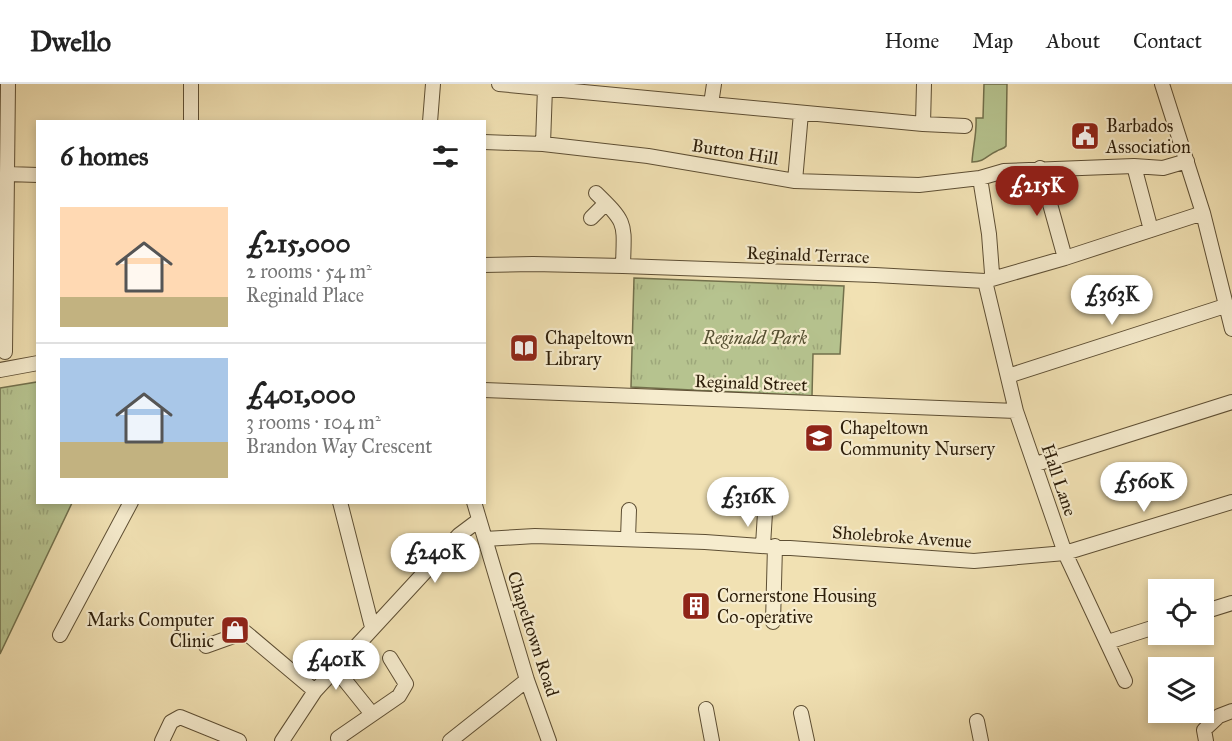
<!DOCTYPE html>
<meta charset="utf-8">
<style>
:root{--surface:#fff;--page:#f2f2f2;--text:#222;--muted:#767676;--line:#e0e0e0;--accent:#8f2418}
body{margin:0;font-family:"IM FELL Great Primer",serif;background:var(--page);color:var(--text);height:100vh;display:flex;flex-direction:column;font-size:22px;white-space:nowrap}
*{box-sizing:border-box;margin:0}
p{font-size:20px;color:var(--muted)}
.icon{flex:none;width:33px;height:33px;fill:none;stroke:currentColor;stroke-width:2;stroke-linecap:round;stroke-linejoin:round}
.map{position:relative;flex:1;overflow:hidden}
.sheet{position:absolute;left:36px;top:36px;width:450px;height:384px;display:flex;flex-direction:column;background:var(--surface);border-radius:0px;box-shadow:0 3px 9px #0003}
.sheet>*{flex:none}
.controls{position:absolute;left:1148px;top:495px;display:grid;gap:12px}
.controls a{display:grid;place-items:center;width:66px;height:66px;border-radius:0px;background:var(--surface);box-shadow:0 3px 9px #0003;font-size:30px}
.price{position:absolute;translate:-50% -51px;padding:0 14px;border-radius:21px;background:#fff;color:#222;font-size:20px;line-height:39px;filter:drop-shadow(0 2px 3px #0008)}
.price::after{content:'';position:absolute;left:50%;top:36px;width:18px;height:14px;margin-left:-9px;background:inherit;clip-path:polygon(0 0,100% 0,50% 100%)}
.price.on{background:var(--accent);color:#fff}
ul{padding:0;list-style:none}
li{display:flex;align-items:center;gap:18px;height:150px;padding:0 24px}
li+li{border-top:2px solid var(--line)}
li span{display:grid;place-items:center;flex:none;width:168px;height:120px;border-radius:0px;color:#555}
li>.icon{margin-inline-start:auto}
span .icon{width:72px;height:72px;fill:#fffc;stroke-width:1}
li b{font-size:26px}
h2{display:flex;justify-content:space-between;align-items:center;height:72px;padding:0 24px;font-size:26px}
header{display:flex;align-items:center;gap:36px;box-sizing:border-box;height:84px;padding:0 30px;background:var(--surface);border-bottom:2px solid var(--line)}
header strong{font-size:28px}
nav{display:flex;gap:33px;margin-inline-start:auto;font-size:21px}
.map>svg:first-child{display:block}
</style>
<header>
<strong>Dwello</strong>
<nav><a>Home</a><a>Map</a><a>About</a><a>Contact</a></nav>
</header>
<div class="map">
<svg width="1232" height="657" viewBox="0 0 1232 657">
<defs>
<pattern id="park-tufts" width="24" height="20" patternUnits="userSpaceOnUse" patternTransform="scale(1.5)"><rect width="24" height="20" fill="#b6c38f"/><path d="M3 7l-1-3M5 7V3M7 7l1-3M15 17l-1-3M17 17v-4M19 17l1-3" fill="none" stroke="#9da77a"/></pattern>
</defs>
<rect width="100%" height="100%" fill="#f1e1b3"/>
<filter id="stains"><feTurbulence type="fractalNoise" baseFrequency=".00333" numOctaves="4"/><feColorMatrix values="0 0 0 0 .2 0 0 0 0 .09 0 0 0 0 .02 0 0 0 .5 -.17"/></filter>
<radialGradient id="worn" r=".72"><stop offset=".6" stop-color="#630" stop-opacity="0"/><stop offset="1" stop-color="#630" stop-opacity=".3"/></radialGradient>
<path fill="#b6c38f" stroke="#72704c" stroke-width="1.5" d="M984 0H1007L1006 62C1004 65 1000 65 997 67 987 71 985 78 972 78 973 62 977 49 976 34H983Z"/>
<path fill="url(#park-tufts)" stroke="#72704c" stroke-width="1.5" d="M634 194 844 202 840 270H813L812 312 631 303Z
M37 298 38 418 72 419 0 570V304Z"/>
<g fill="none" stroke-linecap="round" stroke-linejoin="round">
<g stroke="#5e4f34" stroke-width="16">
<path id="minor" d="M499 0 923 40 965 42
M1162 0 1203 129 1232 245
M711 20 714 0
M191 38V0
M430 38 433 0
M923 40 924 0
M484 58 543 60 648 72 795 97 919 101 980 94 1004 87 1134 82 1163 84 1187 77
M543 60 545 4
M1134 82 1151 146
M1040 84 1065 174
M7 90 38 91
M980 94 989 150 992 189
M795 97 801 29
M596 109C628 140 624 139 623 182
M591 134 606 119
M484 181 533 180 623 182 875 191 985 197 1065 174 1203 129
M985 197 1016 327 1065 469 1125 597
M5 268 8 0
M0 286 38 279
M1008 292 1225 222
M484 306 1016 327
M1036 380 1232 318
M340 418 372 543
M474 418 527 596 549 657
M628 454 629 426
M485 455 535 452 705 458 974 477 1065 469 1232 418
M763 461 765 429
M1203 528 1232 519
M773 538 775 462
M60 551 131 418
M1108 558 1158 542
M206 562 245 548 315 607
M335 584 372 630
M706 625 712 657
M801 629 807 657
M977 637 981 657
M338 654 399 612 406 600 390 574
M162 657 171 638 180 633 239 657
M282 657 315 607 459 451 479 436
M450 657 527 596
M1206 657 1204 646 1219 632 1232 627"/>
</g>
<use href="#minor" stroke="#f6ecce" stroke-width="14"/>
</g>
<defs>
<g id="civic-square" transform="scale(1.5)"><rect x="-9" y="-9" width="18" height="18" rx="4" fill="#8f2418" stroke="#f6ecce"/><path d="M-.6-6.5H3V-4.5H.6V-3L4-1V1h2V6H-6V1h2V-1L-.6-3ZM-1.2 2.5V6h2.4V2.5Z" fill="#fff"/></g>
<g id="library-square" transform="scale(1.5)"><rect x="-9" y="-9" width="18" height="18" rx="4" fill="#8f2418" stroke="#f6ecce"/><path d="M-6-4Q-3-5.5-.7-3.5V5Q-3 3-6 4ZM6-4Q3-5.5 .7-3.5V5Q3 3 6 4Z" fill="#fff"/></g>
<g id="school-square" transform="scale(1.5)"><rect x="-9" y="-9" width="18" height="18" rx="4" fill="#8f2418" stroke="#f6ecce"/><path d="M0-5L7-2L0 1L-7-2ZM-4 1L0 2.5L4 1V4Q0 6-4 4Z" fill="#fff"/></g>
<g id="building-square" transform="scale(1.5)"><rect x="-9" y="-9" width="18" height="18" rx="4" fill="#8f2418" stroke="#f6ecce"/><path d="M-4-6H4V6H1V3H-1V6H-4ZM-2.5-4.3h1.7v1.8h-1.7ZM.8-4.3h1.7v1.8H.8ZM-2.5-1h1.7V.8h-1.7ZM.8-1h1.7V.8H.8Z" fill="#fff"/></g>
<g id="shop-square" transform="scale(1.5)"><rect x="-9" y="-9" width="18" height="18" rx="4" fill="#8f2418" stroke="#f6ecce"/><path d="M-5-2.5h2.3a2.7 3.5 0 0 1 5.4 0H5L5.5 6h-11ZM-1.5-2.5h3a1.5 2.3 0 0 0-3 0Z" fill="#fff"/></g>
</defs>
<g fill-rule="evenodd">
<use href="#civic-square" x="1085" y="52"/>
<use href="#library-square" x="524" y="264"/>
<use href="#school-square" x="819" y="354"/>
<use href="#building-square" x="696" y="522"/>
<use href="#shop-square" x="235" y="546"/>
</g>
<g text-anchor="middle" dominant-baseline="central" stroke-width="4.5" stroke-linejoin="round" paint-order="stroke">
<g font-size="18" fill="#2d1e0a" stroke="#f6ecce" text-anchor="start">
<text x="1106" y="42">Barbados<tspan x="1106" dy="21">Association</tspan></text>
<text x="545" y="254">Chapeltown<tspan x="545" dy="21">Library</tspan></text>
<text x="840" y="344">Chapeltown<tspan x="840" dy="21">Community Nursery</tspan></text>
<text x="717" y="512">Cornerstone Housing<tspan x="717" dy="21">Co-operative</tspan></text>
<text x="214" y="536" text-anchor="end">Marks Computer<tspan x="214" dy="21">Clinic</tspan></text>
</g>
<g font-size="18" fill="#2d1e0a" stroke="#f6ecce">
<text transform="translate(735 68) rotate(9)">Button Hill</text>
<text transform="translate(808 171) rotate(2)">Reginald Terrace</text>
<text transform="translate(751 299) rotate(2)">Reginald Street</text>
<text transform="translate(1059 396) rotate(71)">Hall Lane</text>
<text transform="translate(902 453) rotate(4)">Sholebroke Avenue</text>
<text transform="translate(533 550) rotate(72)">Chapeltown Road</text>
</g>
<g font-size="18" font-style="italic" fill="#565032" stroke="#f6ecce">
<text x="755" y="254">Reginald Park</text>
</g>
</g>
<rect width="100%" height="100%" filter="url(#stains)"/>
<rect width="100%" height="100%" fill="url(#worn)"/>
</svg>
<div class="controls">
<a><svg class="icon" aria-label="locate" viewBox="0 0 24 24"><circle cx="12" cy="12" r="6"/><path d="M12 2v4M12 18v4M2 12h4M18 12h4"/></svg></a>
<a><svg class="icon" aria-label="layers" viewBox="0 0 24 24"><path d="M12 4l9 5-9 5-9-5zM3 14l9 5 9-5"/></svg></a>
</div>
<b class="price on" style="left:1037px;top:133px">£215K</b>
<b class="price" style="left:1112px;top:242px">£363K</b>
<b class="price" style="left:1144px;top:429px">£560K</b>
<b class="price" style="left:748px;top:444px">£316K</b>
<b class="price" style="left:435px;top:500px">£240K</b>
<b class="price" style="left:336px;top:607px">£401K</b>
<section class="sheet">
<h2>6 homes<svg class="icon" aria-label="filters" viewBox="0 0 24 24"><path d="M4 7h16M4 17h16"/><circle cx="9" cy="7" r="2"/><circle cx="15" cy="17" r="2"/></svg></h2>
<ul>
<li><span style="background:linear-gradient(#ffd9b3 75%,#c2b280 0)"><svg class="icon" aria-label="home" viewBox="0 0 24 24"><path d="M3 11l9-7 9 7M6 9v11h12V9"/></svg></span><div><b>£215,000</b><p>2 rooms · 54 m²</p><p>Reginald Place</p></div></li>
<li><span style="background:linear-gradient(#a9c7e8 70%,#c2b280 0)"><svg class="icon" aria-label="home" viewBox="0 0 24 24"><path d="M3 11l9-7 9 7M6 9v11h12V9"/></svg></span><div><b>£401,000</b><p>3 rooms · 104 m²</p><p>Brandon Way Crescent</p></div></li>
</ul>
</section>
</div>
